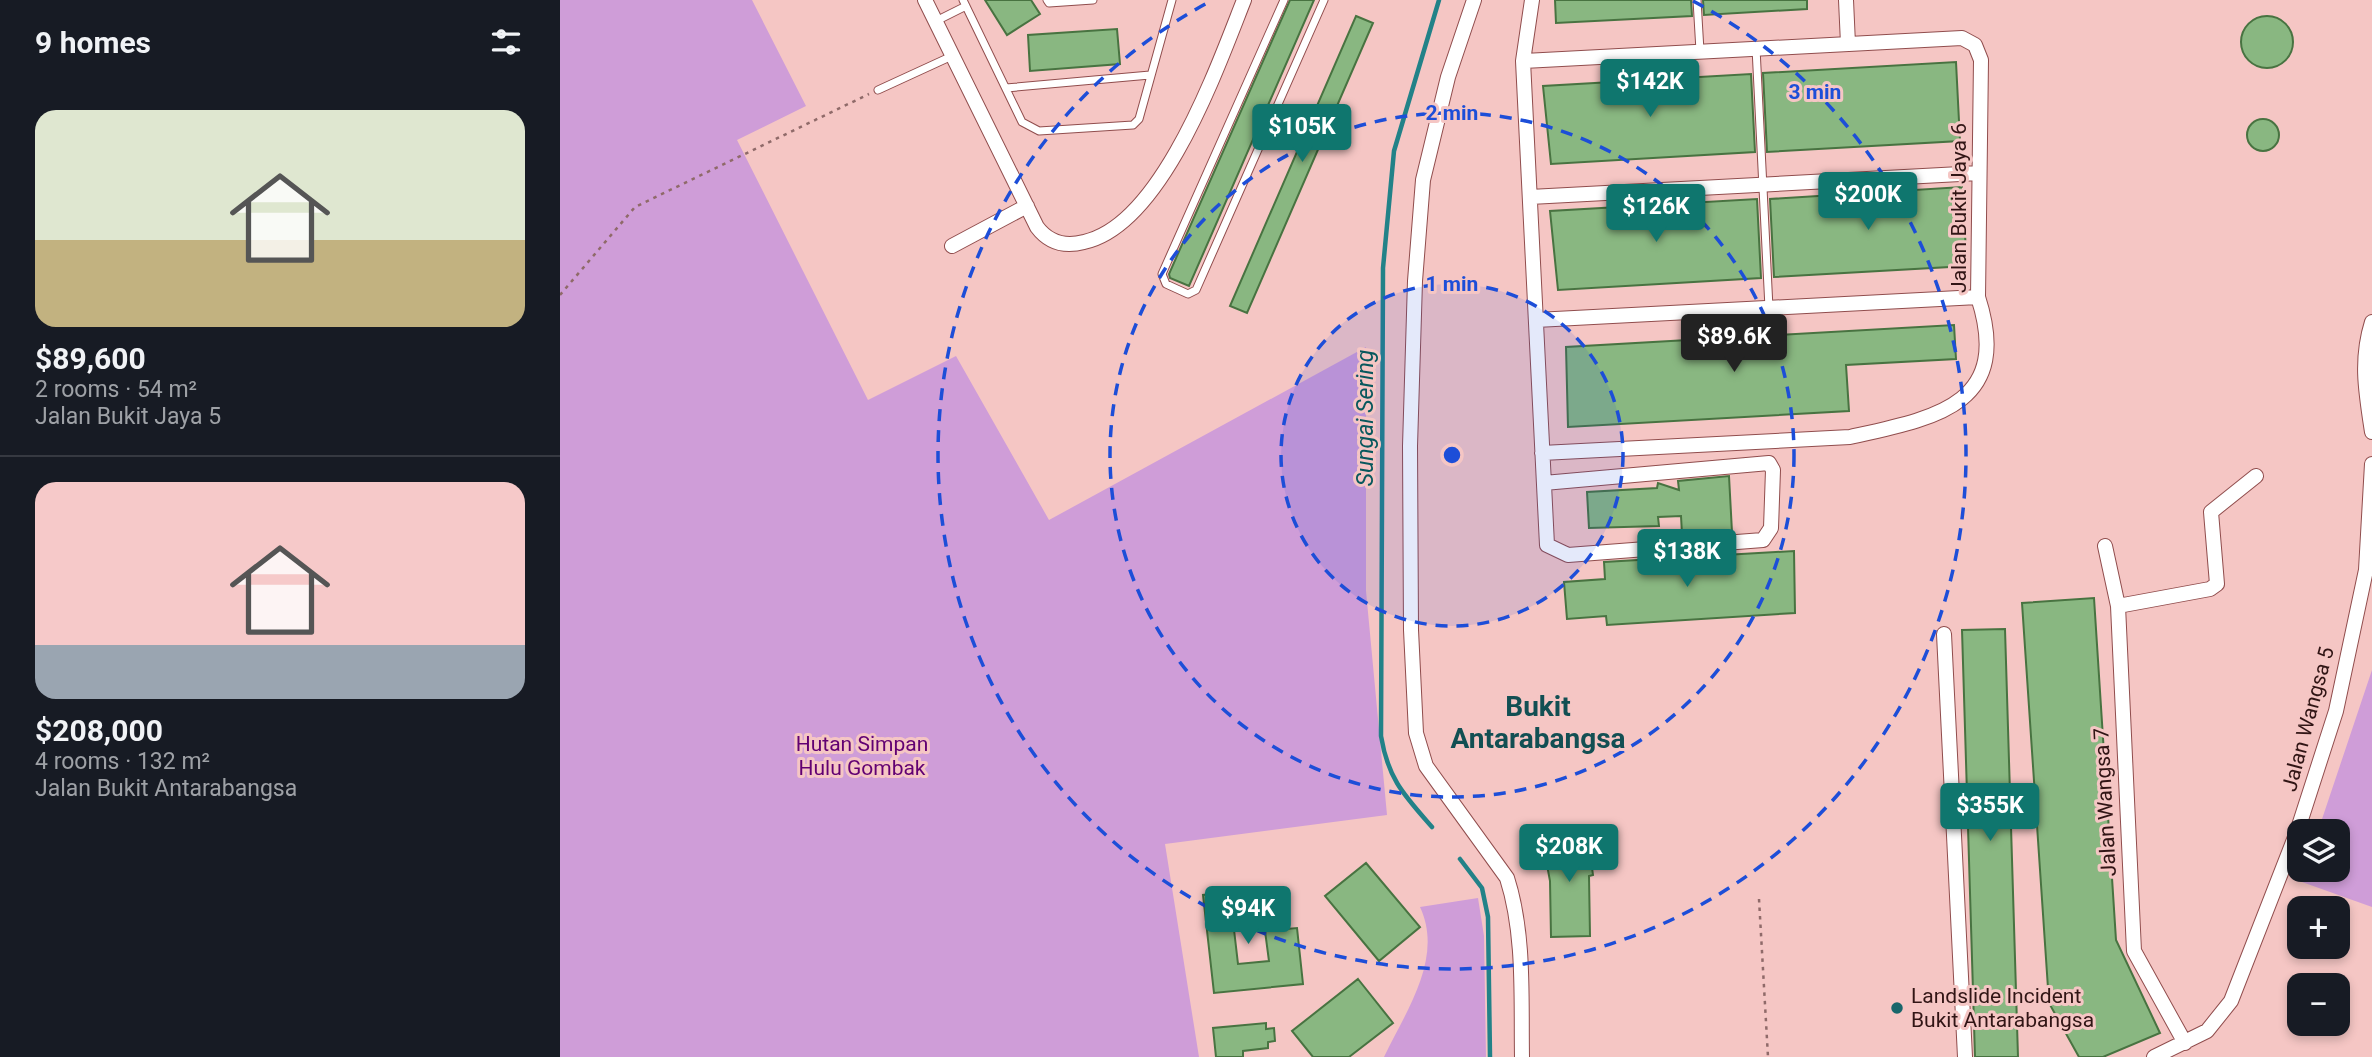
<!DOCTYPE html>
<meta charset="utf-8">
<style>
:root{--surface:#171b24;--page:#20242c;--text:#f1f3f6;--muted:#9ea1a6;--line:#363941;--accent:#0f766e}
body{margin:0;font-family:Roboto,sans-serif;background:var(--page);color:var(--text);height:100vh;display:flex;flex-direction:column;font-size:26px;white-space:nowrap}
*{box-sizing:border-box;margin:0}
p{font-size:23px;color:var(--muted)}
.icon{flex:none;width:38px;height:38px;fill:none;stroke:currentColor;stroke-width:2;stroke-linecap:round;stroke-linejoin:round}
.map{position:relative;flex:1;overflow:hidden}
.details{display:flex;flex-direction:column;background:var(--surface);width:560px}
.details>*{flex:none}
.fabs{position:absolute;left:1727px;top:819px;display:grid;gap:14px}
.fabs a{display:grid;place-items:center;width:63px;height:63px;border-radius:14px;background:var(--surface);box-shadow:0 4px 10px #0003;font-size:35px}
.price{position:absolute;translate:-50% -60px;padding:0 16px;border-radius:7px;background:var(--accent);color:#fff;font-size:23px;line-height:46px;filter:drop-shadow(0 2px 4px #0008)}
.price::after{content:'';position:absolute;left:50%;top:42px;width:21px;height:16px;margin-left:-10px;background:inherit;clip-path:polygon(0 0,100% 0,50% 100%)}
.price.on{background:#222;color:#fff}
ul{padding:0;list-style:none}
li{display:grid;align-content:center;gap:14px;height:371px;padding:0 35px}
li+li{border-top:2px solid var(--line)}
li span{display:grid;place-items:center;height:217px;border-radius:21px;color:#555}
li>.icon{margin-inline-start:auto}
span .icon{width:126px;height:126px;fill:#fffc;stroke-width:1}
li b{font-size:30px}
h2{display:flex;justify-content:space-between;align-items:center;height:84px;padding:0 35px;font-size:30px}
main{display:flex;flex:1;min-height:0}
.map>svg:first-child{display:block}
</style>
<main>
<section class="details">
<h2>9 homes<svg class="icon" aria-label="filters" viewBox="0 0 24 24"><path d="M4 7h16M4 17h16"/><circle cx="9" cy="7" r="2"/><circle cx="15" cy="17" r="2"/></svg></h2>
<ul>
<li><span style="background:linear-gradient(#dfe7d0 60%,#c2b280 0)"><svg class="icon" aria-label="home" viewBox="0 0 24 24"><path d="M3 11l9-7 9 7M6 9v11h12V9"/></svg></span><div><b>$89,600</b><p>2 rooms · 54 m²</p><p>Jalan Bukit Jaya 5</p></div></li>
<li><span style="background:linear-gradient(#f6c9c9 75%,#9aa5b1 0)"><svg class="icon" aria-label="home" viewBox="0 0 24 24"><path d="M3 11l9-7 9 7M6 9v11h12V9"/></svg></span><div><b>$208,000</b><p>4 rooms · 132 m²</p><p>Jalan Bukit Antarabangsa</p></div></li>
</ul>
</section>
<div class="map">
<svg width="1812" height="1057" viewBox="0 0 1812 1057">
<rect width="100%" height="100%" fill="#f5c6c4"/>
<path fill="#cf9dd8" d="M0 0H192L246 106 177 140 308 400 396 356 489 520 806 347V591L827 815 605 844 639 1057H0Z
M1812 670V907L1742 882 1746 870H1778V831H1758Z
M918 898 924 936 926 1057H824C846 1011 884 958 860 907Z"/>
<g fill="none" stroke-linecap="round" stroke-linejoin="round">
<path stroke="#228288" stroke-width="4.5" d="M872 827C844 795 828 779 821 736L823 268 834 151 879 0
M900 859 922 888 928 917 930 1057"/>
</g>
<path fill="#89b781" stroke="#487341" stroke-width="2" d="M425 0H471L480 14 447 35Z
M730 0H754L629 286 610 278 609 274Z
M995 0H1131L1132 16 996 23Z
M1143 0H1247V9L1144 15Z
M1681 42a26 26 0 1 1 52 0a26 26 0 1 1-52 0Z
M796 16 813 23 687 313 670 306Z
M557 29 560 64 470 71 468 35Z
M1396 62 1400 141 1207 152 1203 73Z
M1191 74 1195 152 991 164 983 86Z
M1687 135a16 16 0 1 1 32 0a16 16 0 1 1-32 0Z
M1402 187 1407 266 1214 277 1210 199Z
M1197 199 1201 278 998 290 990 211Z
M1394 325 1396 359 1286 365 1289 411 1008 427 1006 347Z
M1169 476 1172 532 1122 534 1121 516 1098 517 1099 526 1029 528 1027 492 1097 488 1098 483 1119 490 1118 481Z
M1234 551 1235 613 1047 625 1046 616 1007 619 1004 582 1045 579 1044 562Z
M1534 598 1556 940 1600 1033 1543 1057H1519L1489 1003 1462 603Z
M1445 629 1458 1057H1415L1402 630Z
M1027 831 1033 875 1029 876 1030 936 991 937 990 881 982 838Z
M806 863 860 927 819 961 765 896Z
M699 889 702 918 673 921 678 964 709 961 705 931 737 928 743 984 654 993 643 895Z
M798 979 833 1023 789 1057H753L732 1031Z
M706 1023V1029L714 1028 715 1041 708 1042V1048L683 1051V1057H656L653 1028Z"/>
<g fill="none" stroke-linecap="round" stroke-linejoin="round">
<g stroke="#904d4d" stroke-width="9">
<path id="lane" d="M403 0 462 122 479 131 573 125 579 119 612 0
M487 0 489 3 533 0
M724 0 602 274 606 284 628 294 636 290 764 0
M1137 0 1140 51
M376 21 406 6
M1196 48 1209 308
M446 88 590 75
M318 90 392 56"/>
</g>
<g stroke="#904d4d" stroke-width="16">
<path id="street" d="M365 0 477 227C489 243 505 247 524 242 602 225 657 68 684 0
M914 0 888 77 863 180 855 281 850 446 851 630 856 733 866 766 947 878C965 934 961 999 962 1057
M972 0 963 61 987 545 1008 555 1203 540 1211 528 1213 470 1209 463 984 483
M1286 0 1288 44
M963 61 1402 38 1415 45 1421 60 1418 297C1453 405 1376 418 1290 437L982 453
M970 197 1419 173
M392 246 467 206
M976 320 1418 297
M1812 322C1800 360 1806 393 1812 432
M1545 546 1558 606 1574 951 1625 1043
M1558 606 1650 589 1657 584 1651 512 1696 476
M1384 634 1405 1057
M1594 1057 1647 1031 1671 1001 1737 832 1776 711 1806 570 1812 464"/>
</g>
<path stroke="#8f6a69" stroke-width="2.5" stroke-dasharray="3.5 5" stroke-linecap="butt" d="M0 295 75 207 309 94
M1199 899 1208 1057"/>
<use href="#lane" stroke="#fff" stroke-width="7"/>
<use href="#street" stroke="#fff" stroke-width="14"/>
</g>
<circle cx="892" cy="455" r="171" fill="#1d4ed8" fill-opacity=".12"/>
<g fill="none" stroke="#1d4ed8" stroke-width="3.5" stroke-dasharray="12 9">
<circle cx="892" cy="455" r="171"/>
<circle cx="892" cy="455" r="342"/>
<path d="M1133 1A514 514 0 1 1 651 1"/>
</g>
<circle fill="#18666b" stroke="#f5c6c4" stroke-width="2.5" cx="1337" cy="1008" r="7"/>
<g text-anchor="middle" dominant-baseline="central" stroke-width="6" stroke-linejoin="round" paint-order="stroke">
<g font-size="21" fill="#311515" stroke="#f5c6c4">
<text transform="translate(1399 208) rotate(-90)">Jalan Bukit Jaya 6</text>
<text transform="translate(1748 719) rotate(-75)">Jalan Wangsa 5</text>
<text transform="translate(1545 802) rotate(-93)">Jalan Wangsa 7</text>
</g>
<g font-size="21" fill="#620072" stroke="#f5c6c4">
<text x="302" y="744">Hutan Simpan<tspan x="302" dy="24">Hulu Gombak</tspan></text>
</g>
<g font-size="21" fill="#311515" stroke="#f5c6c4" text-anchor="start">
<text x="1351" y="996">Landslide Incident<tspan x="1351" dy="24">Bukit Antarabangsa</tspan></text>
</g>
<g font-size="23" font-style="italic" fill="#08585d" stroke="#f5c6c4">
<text transform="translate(805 418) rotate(-90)">Sungai Sering</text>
</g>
<g font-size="28" font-weight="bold" fill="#124f53" stroke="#f5c6c4">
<text x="978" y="706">Bukit<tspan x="978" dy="32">Antarabangsa</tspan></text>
</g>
</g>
<circle cx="892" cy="455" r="10" fill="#1d4ed8" stroke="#f5c6c4" stroke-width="3.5"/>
<g font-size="21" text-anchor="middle" font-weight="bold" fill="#1d4ed8" stroke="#f5c6c4" stroke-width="6" stroke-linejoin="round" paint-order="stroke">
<text x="1255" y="99">3 min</text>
<text x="892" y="120">2 min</text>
<text x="892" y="291">1 min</text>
</g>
</svg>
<div class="fabs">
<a><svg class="icon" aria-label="layers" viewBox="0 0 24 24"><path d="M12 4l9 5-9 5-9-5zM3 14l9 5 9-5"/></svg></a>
<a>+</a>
<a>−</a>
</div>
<b class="price" style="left:1090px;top:119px">$142K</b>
<b class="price" style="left:742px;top:164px">$105K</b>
<b class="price" style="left:1308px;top:232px">$200K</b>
<b class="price" style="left:1096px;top:244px">$126K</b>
<b class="price on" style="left:1174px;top:374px">$89.6K</b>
<b class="price" style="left:1127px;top:589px">$138K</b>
<b class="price" style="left:1430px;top:843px">$355K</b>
<b class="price" style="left:1009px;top:884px">$208K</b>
<b class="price" style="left:688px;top:946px">$94K</b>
</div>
</main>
